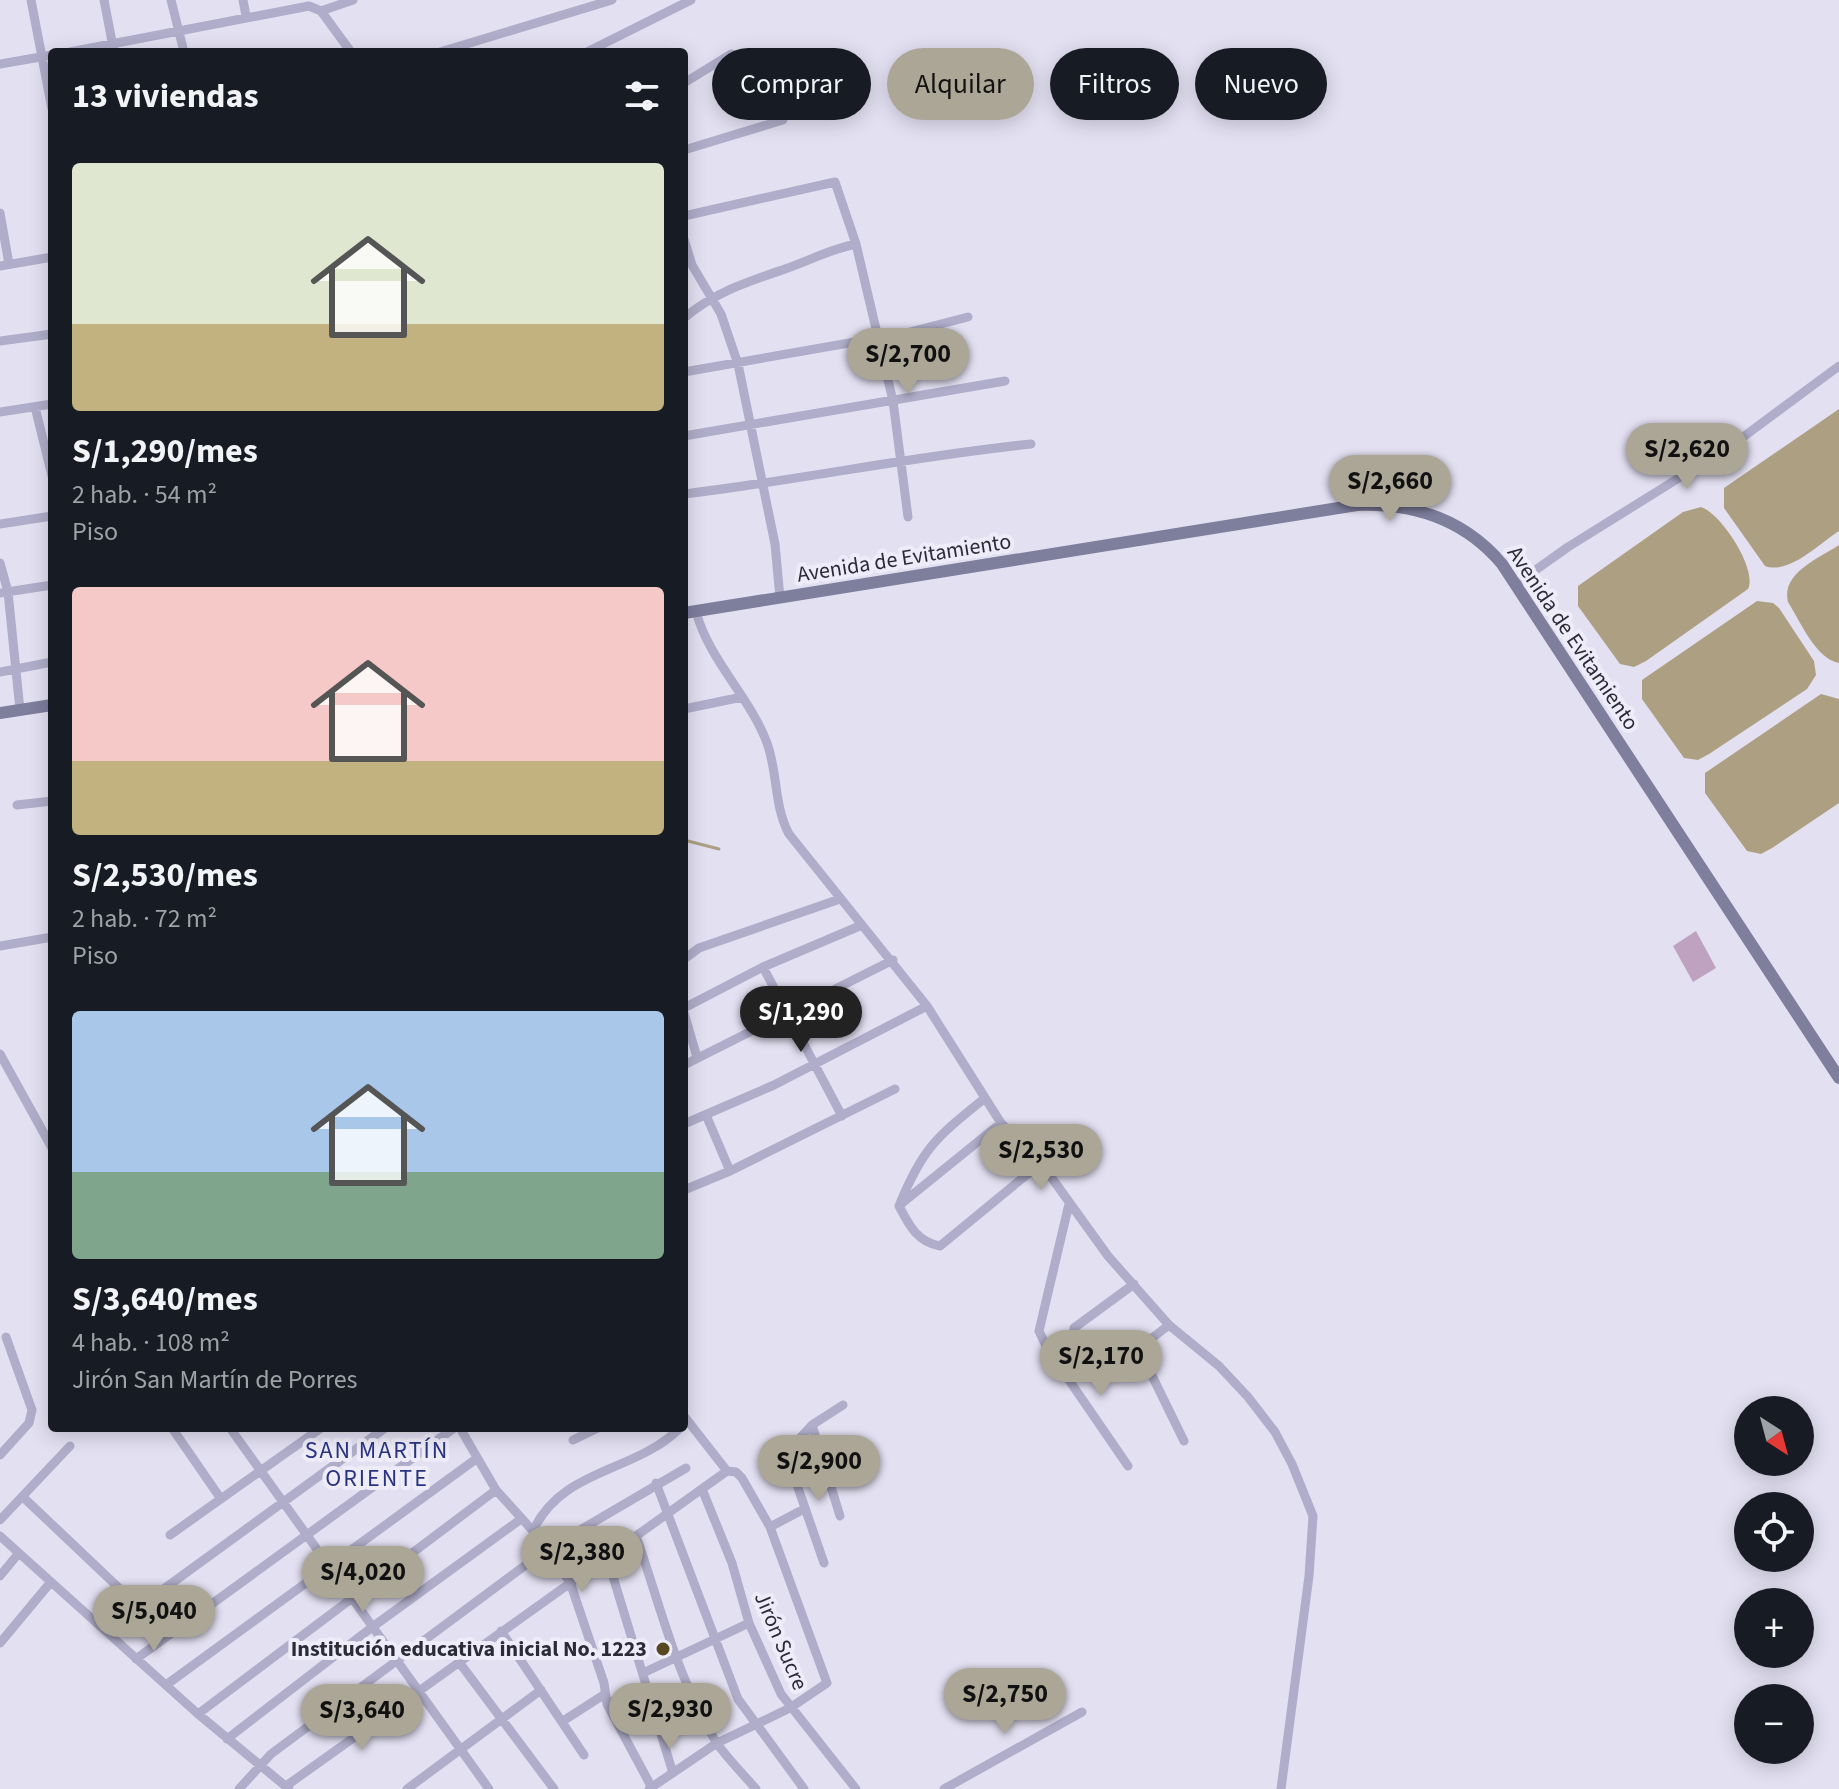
<!DOCTYPE html>
<html lang="es">
<meta charset="utf-8">
<style>
:root{--surface:#171b24;--page:#20242c;--text:#f1f3f6;--muted:#9ea1a6;--accent:#aca697}
body{margin:0;font-family:"Source Sans 3",sans-serif;background:var(--page);color:var(--text);height:100vh;display:flex;flex-direction:column;font-size:30px;white-space:nowrap}
*{box-sizing:border-box;margin:0}
p{font-size:26px;color:var(--muted)}
.icon{flex:none;width:44px;height:44px;fill:none;stroke:currentColor;stroke-width:2;stroke-linecap:round;stroke-linejoin:round}
.map{position:relative;flex:1;overflow:hidden}
.side{position:absolute;left:48px;top:48px;width:640px;height:1384px;display:flex;flex-direction:column;background:var(--surface);border-radius:8px;box-shadow:0 4px 20px #0003}
.side>*{flex:none}
.hud{position:absolute;left:712px;top:48px;width:760px;height:72px;display:flex;gap:16px}
.needle{width:52px;rotate:144deg}
.tools{position:absolute;left:1734px;top:1396px;display:grid;gap:16px}
.tools a{display:grid;place-items:center;width:80px;height:80px;border-radius:50%;background:var(--surface);box-shadow:0 4px 20px #0003;font-size:40px}
.price{position:absolute;translate:-50% -68px;padding:0 18px;border-radius:28px;background:var(--accent);color:#111;font-size:26px;line-height:52px;filter:drop-shadow(0 2px 4px #0008)}
.price::after{content:'';position:absolute;left:50%;top:48px;width:24px;height:18px;margin-left:-12px;background:inherit;clip-path:polygon(0 0,100% 0,50% 100%)}
.price.current{background:#222;color:#fff}
ul{padding:0;list-style:none}
li{display:grid;align-content:center;gap:16px;height:424px;padding:0 24px}
li span{display:grid;place-items:center;height:248px;border-radius:8px;color:#555}
li>.icon{margin-inline-start:auto}
span .icon{width:144px;height:144px;fill:#fffc;stroke-width:1}
li b{font-size:34px}
h2{display:flex;justify-content:space-between;align-items:center;height:96px;padding:0 24px;font-size:34px}
.pill{padding:0 28px;border-radius:36px;background:var(--surface);box-shadow:0 4px 20px #0003;font-size:28px;line-height:72px}
.pill.current{background:var(--accent);color:#111}
.map>svg:first-child{display:block}
</style>
<div class="map">
<svg width="1839" height="1789" viewBox="0 0 1839 1789">
<rect width="100%" height="100%" fill="#e3e0f2"/>
<path fill="#bfa1c0" d="M1696 931 1716 968 1693 982 1673 946Z"/>
<path fill="#ad9f81" d="M1839 409V531C1820 543 1789 575 1765 566L1724 508V488Z
M1701 507C1721 513 1758 570 1748 589L1646 661 1634 667 1620 664 1578 606V586L1683 512Z
M1839 545V663C1816 659 1800 621 1788 602 1781 573 1818 559 1839 545Z
M1757 601 1773 603 1779 608 1814 661 1816 675 1807 689 1709 754 1698 760 1684 758 1642 699V680Z
M1821 694 1839 699V803L1772 848 1761 854 1747 851 1705 793V773Z"/>
<g fill="none" stroke-linecap="round" stroke-linejoin="round">
<path stroke="#ad9f81" stroke-width="3" d="M684 840 719 849"/>
<path stroke="#afadc9" stroke-width="9" d="M31 0 52 109
M104 0 114 52
M171 0 184 52
M243 0 246 16
M321 11 353 0
M70 52 309 6 321 11 351 52
M440 52 612 0
M587 52 691 0
M0 64 52 55
M684 83 731 54
M684 150 783 120
M0 213 9 264
M684 216 835 182 856 244 893 401 908 517
M684 239 692 265 721 314 738 364 775 544 780 598
M0 266 52 257
M684 318C715 292 747 282 785 269 809 261 830 249 856 244
M0 341 52 334
M684 372 906 333 968 317
M35 407 52 476
M0 412 52 404
M684 436 1005 381
M684 494C800 480 914 456 1031 444
M0 524 52 516
M0 563 8 592 20 710
M1516 584 1568 547 1735 443 1839 366
M0 593 52 585
M696 611C708 659 750 697 767 743 778 773 774 807 789 834L927 1006 1001 1123 1041 1163 1108 1256 1169 1325 1219 1366 1248 1397 1275 1432 1292 1464 1313 1516 1309 1576 1281 1789
M0 672 52 662
M684 709 742 697
M17 805 52 801
M0 946 52 937
M684 959 699 948 840 899
M763 967 842 1116
M684 1008 763 967 862 925
M684 1013 697 1057
M0 1054 52 1148
M684 1065 893 960
M985 1098C937 1137 923 1147 899 1206 909 1225 917 1242 940 1246L1041 1163
M706 1115 730 1171
M684 1124 774 1085 927 1006
M684 1190 730 1171 895 1089
M901 1204 1001 1123
M1069 1204 1039 1331 1047 1348 1128 1466
M1138 1347 1184 1441
M1053 1357 1072 1342 1074 1328 1134 1284
M1113 1368 1169 1325
M684 1416 727 1471
M812 1425 840 1516
M172 1428 221 1499
M230 1428 489 1789
M460 1428 496 1490 533 1531 570 1582 604 1683 607 1704 651 1786
M573 1440 598 1428
M0 1455 29 1423 32 1410 6 1337
M656 1483 738 1699 804 1789
M702 1489 732 1563 749 1623 781 1694 856 1789
M23 1497 139 1607 164 1637
M0 1520 70 1446
M770 1527 804 1509
M533 1531C562 1468 635 1473 680 1428
M170 1535 321 1428
M0 1536 198 1714 289 1789
M636 1536C660 1604 677 1679 716 1742 727 1758 743 1774 756 1789
M607 1557 672 1770
M824 1563 786 1453 812 1425 843 1405
M0 1576 18 1554
M139 1607 385 1428
M501 1631 584 1755
M0 1643 50 1583
M136 1659 454 1428
M459 1662 554 1789
M643 1673 749 1623
M166 1685 476 1459
M607 1704 645 1686
M198 1714 496 1490
M563 1721 605 1694
M227 1739 371 1628 521 1519
M286 1786 727 1471
M239 1789 271 1754 546 1550 686 1468
M407 1789 541 1690
M649 1789 717 1743 790 1708 827 1683 770 1527 742 1478 736 1472 727 1471
M944 1789 1082 1712"/>
<path stroke="#7e7e9d" stroke-width="12" d="M684 613 1357 505C1414 503 1465 520 1502 564L1839 1078
M0 713 52 705"/>
</g>
<circle fill="#574823" stroke="#efecf9" stroke-width="3" cx="663" cy="1649" r="8"/>
<g text-anchor="middle" dominant-baseline="central" stroke-width="8" stroke-linejoin="round" paint-order="stroke">
<g font-size="22" fill="#2b2b38" stroke="#efecf9">
<text transform="translate(904 558) rotate(-9)">Avenida de Evitamiento</text>
<text transform="translate(1573 638) rotate(56)">Avenida de Evitamiento</text>
<text transform="translate(781 1641) rotate(67)">Jirón Sucre</text>
</g>
<g font-size="22" font-weight="bold" fill="#2b2b38" stroke="#efecf9" text-anchor="end">
<text x="647" y="1649">Institución educativa inicial No. 1223</text>
</g>
<g font-size="24" letter-spacing="2" fill="#293481" stroke="#efecf9">
<text x="377" y="1450">SAN MARTÍN<tspan x="377" dy="28">ORIENTE</tspan></text>
</g>
</g>
</svg>
<div class="tools">
<a><svg class="needle" viewBox="-14 -14 28 28"><path d="M0-13l5 13h-10z" fill="#e53935"/><path d="M0 13l5-13h-10z" fill="#9ea1a6"/></svg></a>
<a><svg class="icon" aria-label="locate" viewBox="0 0 24 24"><circle cx="12" cy="12" r="6"/><path d="M12 2v4M12 18v4M2 12h4M18 12h4"/></svg></a>
<a>+</a>
<a>−</a>
</div>
<b class="price" style="left:908px;top:396px">S/2,700</b>
<b class="price" style="left:1687px;top:491px">S/2,620</b>
<b class="price" style="left:1390px;top:523px">S/2,660</b>
<b class="price current" style="left:801px;top:1054px">S/1,290</b>
<b class="price" style="left:1041px;top:1192px">S/2,530</b>
<b class="price" style="left:1101px;top:1398px">S/2,170</b>
<b class="price" style="left:819px;top:1503px">S/2,900</b>
<b class="price" style="left:582px;top:1594px">S/2,380</b>
<b class="price" style="left:363px;top:1614px">S/4,020</b>
<b class="price" style="left:154px;top:1653px">S/5,040</b>
<b class="price" style="left:1005px;top:1736px">S/2,750</b>
<b class="price" style="left:670px;top:1751px">S/2,930</b>
<b class="price" style="left:362px;top:1752px">S/3,640</b>
<div class="hud">
<a class="pill">Comprar</a>
<a class="pill current">Alquilar</a>
<a class="pill">Filtros</a>
<a class="pill">Nuevo</a>
</div>
<section class="side">
<h2>13 viviendas<svg class="icon" aria-label="filters" viewBox="0 0 24 24"><path d="M4 7h16M4 17h16"/><circle cx="9" cy="7" r="2"/><circle cx="15" cy="17" r="2"/></svg></h2>
<ul>
<li><span style="background:linear-gradient(#dfe7d0 65%,#c2b280 0)"><svg class="icon" aria-label="home" viewBox="0 0 24 24"><path d="M3 11l9-7 9 7M6 9v11h12V9"/></svg></span><div><b>S/1,290/mes</b><p>2 hab. · 54 m²</p><p>Piso</p></div></li>
<li><span style="background:linear-gradient(#f6c9c9 70%,#c2b280 0)"><svg class="icon" aria-label="home" viewBox="0 0 24 24"><path d="M3 11l9-7 9 7M6 9v11h12V9"/></svg></span><div><b>S/2,530/mes</b><p>2 hab. · 72 m²</p><p>Piso</p></div></li>
<li><span style="background:linear-gradient(#a9c7e8 65%,#7fa58c 0)"><svg class="icon" aria-label="home" viewBox="0 0 24 24"><path d="M3 11l9-7 9 7M6 9v11h12V9"/></svg></span><div><b>S/3,640/mes</b><p>4 hab. · 108 m²</p><p>Jirón San Martín de Porres</p></div></li>
</ul>
</section>
</div>
